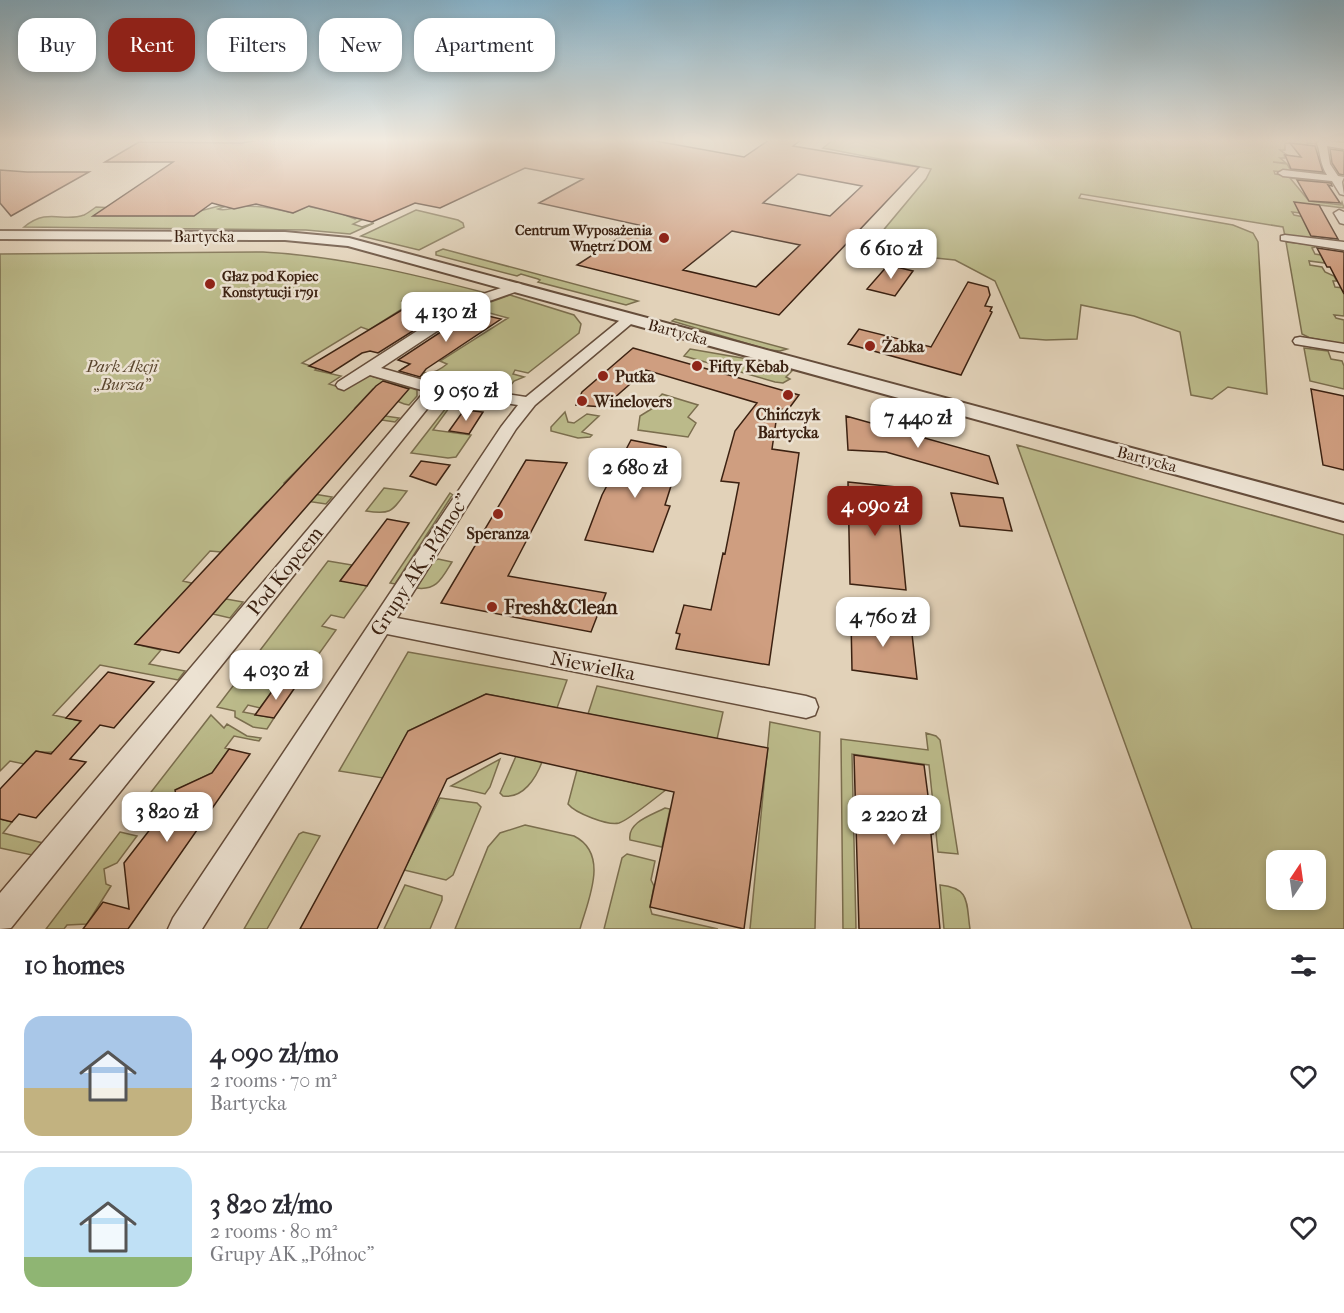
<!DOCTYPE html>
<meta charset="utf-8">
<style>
:root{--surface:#fff;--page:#f7f7f7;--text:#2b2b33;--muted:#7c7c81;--line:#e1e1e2;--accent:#8f2418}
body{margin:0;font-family:"IM FELL French Canon",serif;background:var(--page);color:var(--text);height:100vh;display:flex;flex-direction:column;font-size:22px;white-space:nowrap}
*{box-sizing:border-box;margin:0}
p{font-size:20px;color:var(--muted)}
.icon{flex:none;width:33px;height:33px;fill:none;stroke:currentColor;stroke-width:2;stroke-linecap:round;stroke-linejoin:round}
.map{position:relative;height:929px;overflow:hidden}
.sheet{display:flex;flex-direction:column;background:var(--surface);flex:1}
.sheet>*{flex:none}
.guide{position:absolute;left:18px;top:18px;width:600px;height:54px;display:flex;gap:12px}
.needle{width:39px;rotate:13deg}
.buttons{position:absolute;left:1266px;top:850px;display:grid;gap:12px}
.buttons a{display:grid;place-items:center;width:60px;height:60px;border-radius:12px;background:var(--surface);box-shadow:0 3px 9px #0003;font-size:30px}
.price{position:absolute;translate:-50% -51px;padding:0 14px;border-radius:12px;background:#fff;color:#222;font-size:20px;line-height:39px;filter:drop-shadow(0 2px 3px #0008)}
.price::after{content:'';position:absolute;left:50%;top:36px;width:18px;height:14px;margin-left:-9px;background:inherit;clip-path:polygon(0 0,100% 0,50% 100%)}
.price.selected{background:var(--accent);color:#fff}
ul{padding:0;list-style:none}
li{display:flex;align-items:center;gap:18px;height:150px;padding:0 24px}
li+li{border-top:2px solid var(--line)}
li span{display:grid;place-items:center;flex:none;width:168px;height:120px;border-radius:18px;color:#555}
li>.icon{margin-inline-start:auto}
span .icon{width:72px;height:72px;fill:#fffc;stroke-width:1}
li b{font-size:26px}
h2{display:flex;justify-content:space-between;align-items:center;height:72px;padding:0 24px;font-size:26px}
.tag{padding:0 21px;border-radius:18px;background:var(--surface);box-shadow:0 3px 9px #0003;font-size:21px;line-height:54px}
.tag.selected{background:var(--accent);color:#fff}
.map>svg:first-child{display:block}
</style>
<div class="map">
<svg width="1344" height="929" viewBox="0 0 1344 929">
<rect width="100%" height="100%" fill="#e2d2b9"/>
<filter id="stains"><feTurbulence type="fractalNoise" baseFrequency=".00333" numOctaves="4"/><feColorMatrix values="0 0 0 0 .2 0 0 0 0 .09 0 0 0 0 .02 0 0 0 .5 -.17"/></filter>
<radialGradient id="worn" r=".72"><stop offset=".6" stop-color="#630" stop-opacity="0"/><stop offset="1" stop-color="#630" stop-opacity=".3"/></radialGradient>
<path fill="#bbba8a" stroke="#7b6e4e" stroke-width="1.5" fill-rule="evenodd" d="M833 140H1344V145L1316 140 1317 144 1307 143V145L1285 143V150H1280L1287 155H1284L1285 158H1280L1286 163 1273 162 1287 164 1290 169 1326 173 1322 175 1274 171 1275 174 1330 181 1332 183 1290 178 1309 201 1341 205 1342 202 1344 208 1319 205 1324 216 1292 212 1294 215 1304 217 1316 239 1285 236 1283 227 1081 194 1079 198 1233 225 1253 233 1258 242 1267 394 1228 387 1212 399 1191 395 1180 332 1134 316 1081 305 1077 339 1046 340 1020 338 995 281 955 260 866 251 926 179 931 169 823 148Z
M324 198 311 207 337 212 355 219 381 207 386 208 353 224 362 227 374 223 350 234 306 230 24 227C49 207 62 223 84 215 88 213 92 210 96 207L196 212 219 206 224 207 218 209C226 212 236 206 245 206 261 206 277 209 293 213Z
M416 210 458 220 463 223 464 227 419 250 361 236Z
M1286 242 1314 245 1315 247 1312 248 1315 254 1321 255 1325 263 1309 261 1310 265 1322 267 1325 272 1334 276 1337 281H1333L1335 287 1344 288V316L1334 315 1336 318 1344 320V344L1310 338 1302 334Z
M443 249 638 301 626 305 538 282 540 280 538 279 521 274 517 276 436 255V252Z
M263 252C338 256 413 274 486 293L461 303 448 299 441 303 414 294 402 301 410 304 369 330 361 327 302 363 317 368 315 370 341 376 329 384 345 389 368 375 417 390V396L409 405C391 402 388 391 373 389L355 408 365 410 364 413 399 418 395 422 382 420 308 459 284 483 290 490 332 497 326 504 286 498 280 504 267 502 221 552 210 551 183 581 204 586 198 594 243 602 230 618 213 614 217 609 189 610 170 607 135 644 161 650 149 664 185 671 178 680 100 665 53 715 81 721 75 728 94 732C77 747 58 756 36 751L24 764 10 761 0 771V254Z
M510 295 574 315 581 324 579 333 528 373 515 370 513 374 524 377 514 381 507 390 450 384 402 369 405 367C423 373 430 378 447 364L440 361 508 318 475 309 466 311Z
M675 319 787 349 780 351 769 350 672 321Z
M1304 348 1328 351 1331 359 1342 361 1344 366V389L1310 381Z
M690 349 748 359 792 371 786 377 790 379 783 383 775 382 723 367 725 364 715 361 712 364 684 356Z
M662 394 698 405 688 417 696 423 688 437 638 430 640 416 653 408 651 406Z
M446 408H449L433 430 471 435 456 457 448 458 411 453Z
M565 412 568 422 574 423 587 414 599 416 582 432 592 435 590 437 578 438 551 431V427Z
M1017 445 1344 535V929H1192ZM1276 861H1316V900H1276Z
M384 488 407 491C392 511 392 515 366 511Z
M450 493 453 495 451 497 395 584 390 583Z
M438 559 452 562C442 578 437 591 416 588L432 562Z
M328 561 352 565 341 580 367 586 344 618 331 615 322 626 336 630 296 686 278 683 260 708 248 705 243 712 274 718 267 729 253 727 235 717V711L217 707Z
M408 652 567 680 557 708 486 694 408 731 383 778 339 771Z
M597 686 723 712 717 739 588 714Z
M211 715 224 728 227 724 247 736 261 738 259 741 234 736 225 748 229 749 212 773 176 790 177 801 166 815 151 828 127 823Z
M770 722 820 732 815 929H750Z
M926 733 936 736 940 740 958 854 938 852 929 765 852 754 856 929H843L841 739 928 750Z
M516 756 542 762C536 778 523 799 503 796L500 793Z
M500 759 490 787 485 794 451 786Z
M577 770 666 790C656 797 629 820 619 823 608 826 575 813 568 804Z
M440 798 477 803 481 807 453 875 446 880 404 870Z
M665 808 670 809 662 847 630 840C627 822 652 815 665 808Z
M0 819 12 822 3 833 43 843 32 855 0 848Z
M525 825 574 836C610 854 588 900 580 929H455L488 847 500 833Z
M120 832 137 836 117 863 104 869 106 884 111 886 87 924 67 925 64 929H46Z
M303 832 320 836 267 929H244L299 834Z
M627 854 655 861 651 880 654 886 650 907 652 914 718 929H604L622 858Z
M405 885 442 896V900L430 929H384Z
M940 885C971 888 966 903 970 929H944Z"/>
<path fill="#cf9e80" stroke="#3b2111" stroke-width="1.5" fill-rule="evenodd" d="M258 140H650L744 157 769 140H801L793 146 919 167 779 315 577 265 639 225 539 203 583 179 525 168 440 208 415 203 372 222 309 206 293 213 256 204 234 209 212 203 194 216H93L173 162H105L139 142 242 143ZM798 174 862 186 830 216 763 203ZM732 231 800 245 756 287 683 270Z
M1290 143 1315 146 1323 172 1291 169 1285 155 1301 157Z
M1330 149 1344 151V175L1339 174 1332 163Z
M0 170 27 172H89L11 216 0 203Z
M1297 180 1331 183 1332 186 1328 185 1340 203 1309 201Z
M1294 202 1319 205 1338 239 1311 236Z
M1317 248 1344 252V294L1330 267H1327Z
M888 265 913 271 895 296 867 289Z
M968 282 988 287 990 295 985 306 992 307 990 311 992 312 961 375 848 344 859 329 931 347Z
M420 299 451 307 378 353 370 351 362 353 331 373 309 366Z
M471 312 501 319 426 369 420 377 399 371 410 364 398 360Z
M633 348 799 395 787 411 778 408 772 449 799 453 769 665 676 649 680 634 676 633 684 605 711 610 723 553 725 554 739 483 721 481 735 431 757 403 646 370 604 407 576 405 582 392Z
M383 381 409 389 179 653 135 644 376 386Z
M1311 389 1344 396V470L1323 465Z
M464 410 483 412 469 434 449 431Z
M846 416 989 456 998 484 886 452 848 450Z
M631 440 666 447 669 456 675 457 671 469 676 470 665 505 670 506 653 552 585 540 602 495Z
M526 460 567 463 508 576 606 593 591 632 441 603Z
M421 461 450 465 436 485 410 476Z
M848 482 896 487 906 590 850 584Z
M951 493 1003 498 1012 531 960 526Z
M387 519 409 523 367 586 340 581Z
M851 618 911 625 917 679 852 670Z
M108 672 154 682 114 728 100 725 70 759 86 762 36 818 19 814 12 822 0 819V789L36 751 51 754 81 721 66 718Z
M278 683 296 686 274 718 255 715Z
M486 694 768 748 744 929 650 907 674 792 500 753 447 779 377 929H300L408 731Z
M229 749 250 754 128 929H83L103 902 129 909 124 863 158 819 166 815 177 801 175 790 212 773Z
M854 755 924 765 933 834H931L940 929H859Z"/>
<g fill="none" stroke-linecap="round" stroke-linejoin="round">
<g stroke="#654d3b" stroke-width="3">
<path id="minor" d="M1321 140 1344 143V149L1327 146 1330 164 1338 176 1344 177 1342 182 1344 195 1340 194 1332 181 1283 176 1278 173 1283 170 1327 175C1320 164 1321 155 1317 143Z
M1339 210 1344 212V224L1340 223 1334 213Z
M1285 235 1344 242V250L1281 240V236Z
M516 283 521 284 522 287 521 290 475 306 381 368 437 384 526 397 625 316H635L637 319 535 405 516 429 397 618 806 696 815 699 818 707 815 715 806 718 387 634 202 929H168L173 918 501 427 518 405 439 394 11 928 0 929V893L425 391 370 375 344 390 338 388 336 385 338 382 465 300Z
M1300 337 1344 344V352L1295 344 1293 341 1295 338Z"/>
</g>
<g stroke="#654d3b" stroke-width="4">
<path id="tertiary" d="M0 231 285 232 349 238 1344 505V521L348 246 285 240 0 239Z"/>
</g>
<use href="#minor" fill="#ece2d2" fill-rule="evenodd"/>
<use href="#tertiary" fill="#ece2d2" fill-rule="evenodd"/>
</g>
<linearGradient id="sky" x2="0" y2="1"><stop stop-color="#87b6d0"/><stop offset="0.52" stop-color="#f2ebe0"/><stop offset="1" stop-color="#f2ebe0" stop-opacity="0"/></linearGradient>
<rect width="1344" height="270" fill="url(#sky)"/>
<g fill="#8f2418" stroke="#ece2d2" stroke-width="2">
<circle cx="664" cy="238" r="6"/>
<circle cx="210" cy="284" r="6"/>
<circle cx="870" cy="346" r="6"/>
<circle cx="697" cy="366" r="6"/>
<circle cx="603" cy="376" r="6"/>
<circle cx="788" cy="395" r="6"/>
<circle cx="582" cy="401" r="6"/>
<circle cx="498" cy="514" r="6"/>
<circle cx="492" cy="607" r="6"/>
</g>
<g text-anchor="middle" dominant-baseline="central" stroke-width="5" stroke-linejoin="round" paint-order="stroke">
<g font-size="14" font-weight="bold" fill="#3b2111" stroke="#ece2d2" text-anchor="end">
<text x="652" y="230">Centrum Wyposażenia<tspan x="652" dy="16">Wnętrz DOM</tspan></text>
<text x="222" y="276" text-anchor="start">Głaz pod Kopiec<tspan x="222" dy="16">Konstytucji 1791</tspan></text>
</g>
<g font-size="16" fill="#3b2111" stroke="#ece2d2">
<text x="204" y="236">Bartycka</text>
<text transform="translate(678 332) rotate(15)">Bartycka</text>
<text transform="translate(1147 459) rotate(15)">Bartycka</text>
</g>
<g font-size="16" font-weight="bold" fill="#3b2111" stroke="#ece2d2" text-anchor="start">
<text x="882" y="346">Żabka</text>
<text x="709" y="366">Fifty Kebab</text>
<text x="615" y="376">Putka</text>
<text x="594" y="401">Winelovers</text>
<text x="788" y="414" text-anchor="middle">Chińczyk<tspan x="788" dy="18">Bartycka</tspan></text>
<text x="498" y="533" text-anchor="middle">Speranza</text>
</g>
<g font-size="16" font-style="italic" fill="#5b472f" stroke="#ece2d2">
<text x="122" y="366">Park Akcji<tspan x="122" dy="18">„Burza”</tspan></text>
</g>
<g font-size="20" fill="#3b2111" stroke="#ece2d2">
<text transform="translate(420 565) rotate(-57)">Grupy AK „Północ”</text>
<text transform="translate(285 571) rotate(-51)">Pod Kopcem</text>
<text transform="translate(593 666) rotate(11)">Niewielka</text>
</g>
<g font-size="20" font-weight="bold" fill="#3b2111" stroke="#ece2d2" text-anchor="start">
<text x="504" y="607">Fresh&amp;Clean</text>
</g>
</g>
<rect width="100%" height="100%" filter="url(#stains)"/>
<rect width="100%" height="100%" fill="url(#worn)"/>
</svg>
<div class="buttons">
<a><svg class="needle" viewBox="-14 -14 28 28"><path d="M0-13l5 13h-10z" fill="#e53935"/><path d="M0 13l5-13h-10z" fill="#7c7c81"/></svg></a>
</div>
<b class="price" style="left:891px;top:280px">6 610 zł</b>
<b class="price" style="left:446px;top:343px">4 130 zł</b>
<b class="price" style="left:466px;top:422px">9 050 zł</b>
<b class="price" style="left:918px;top:449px">7 440 zł</b>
<b class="price" style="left:635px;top:499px">2 680 zł</b>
<b class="price selected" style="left:875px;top:537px">4 090 zł</b>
<b class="price" style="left:883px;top:648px">4 760 zł</b>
<b class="price" style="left:276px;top:701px">4 030 zł</b>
<b class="price" style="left:167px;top:843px">3 820 zł</b>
<b class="price" style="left:894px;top:846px">2 220 zł</b>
<div class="guide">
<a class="tag">Buy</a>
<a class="tag selected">Rent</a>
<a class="tag">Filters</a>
<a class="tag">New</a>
<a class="tag">Apartment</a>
</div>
</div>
<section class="sheet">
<h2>10 homes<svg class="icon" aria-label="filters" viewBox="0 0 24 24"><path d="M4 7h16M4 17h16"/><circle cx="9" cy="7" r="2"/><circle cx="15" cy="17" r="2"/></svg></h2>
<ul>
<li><span style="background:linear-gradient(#a9c7e8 60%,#c2b280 0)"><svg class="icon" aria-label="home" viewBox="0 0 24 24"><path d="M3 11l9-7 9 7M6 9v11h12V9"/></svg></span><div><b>4 090 zł/mo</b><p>2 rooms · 70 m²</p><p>Bartycka</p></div><svg class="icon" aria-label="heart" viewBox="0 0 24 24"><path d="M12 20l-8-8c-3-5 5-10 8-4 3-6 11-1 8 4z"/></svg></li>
<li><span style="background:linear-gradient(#bfe0f5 75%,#8fb573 0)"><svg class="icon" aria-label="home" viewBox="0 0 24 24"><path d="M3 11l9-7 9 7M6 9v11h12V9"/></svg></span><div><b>3 820 zł/mo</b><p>2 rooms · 80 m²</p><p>Grupy AK „Północ”</p></div><svg class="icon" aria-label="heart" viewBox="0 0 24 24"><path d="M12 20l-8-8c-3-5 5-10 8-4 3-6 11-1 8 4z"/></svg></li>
</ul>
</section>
